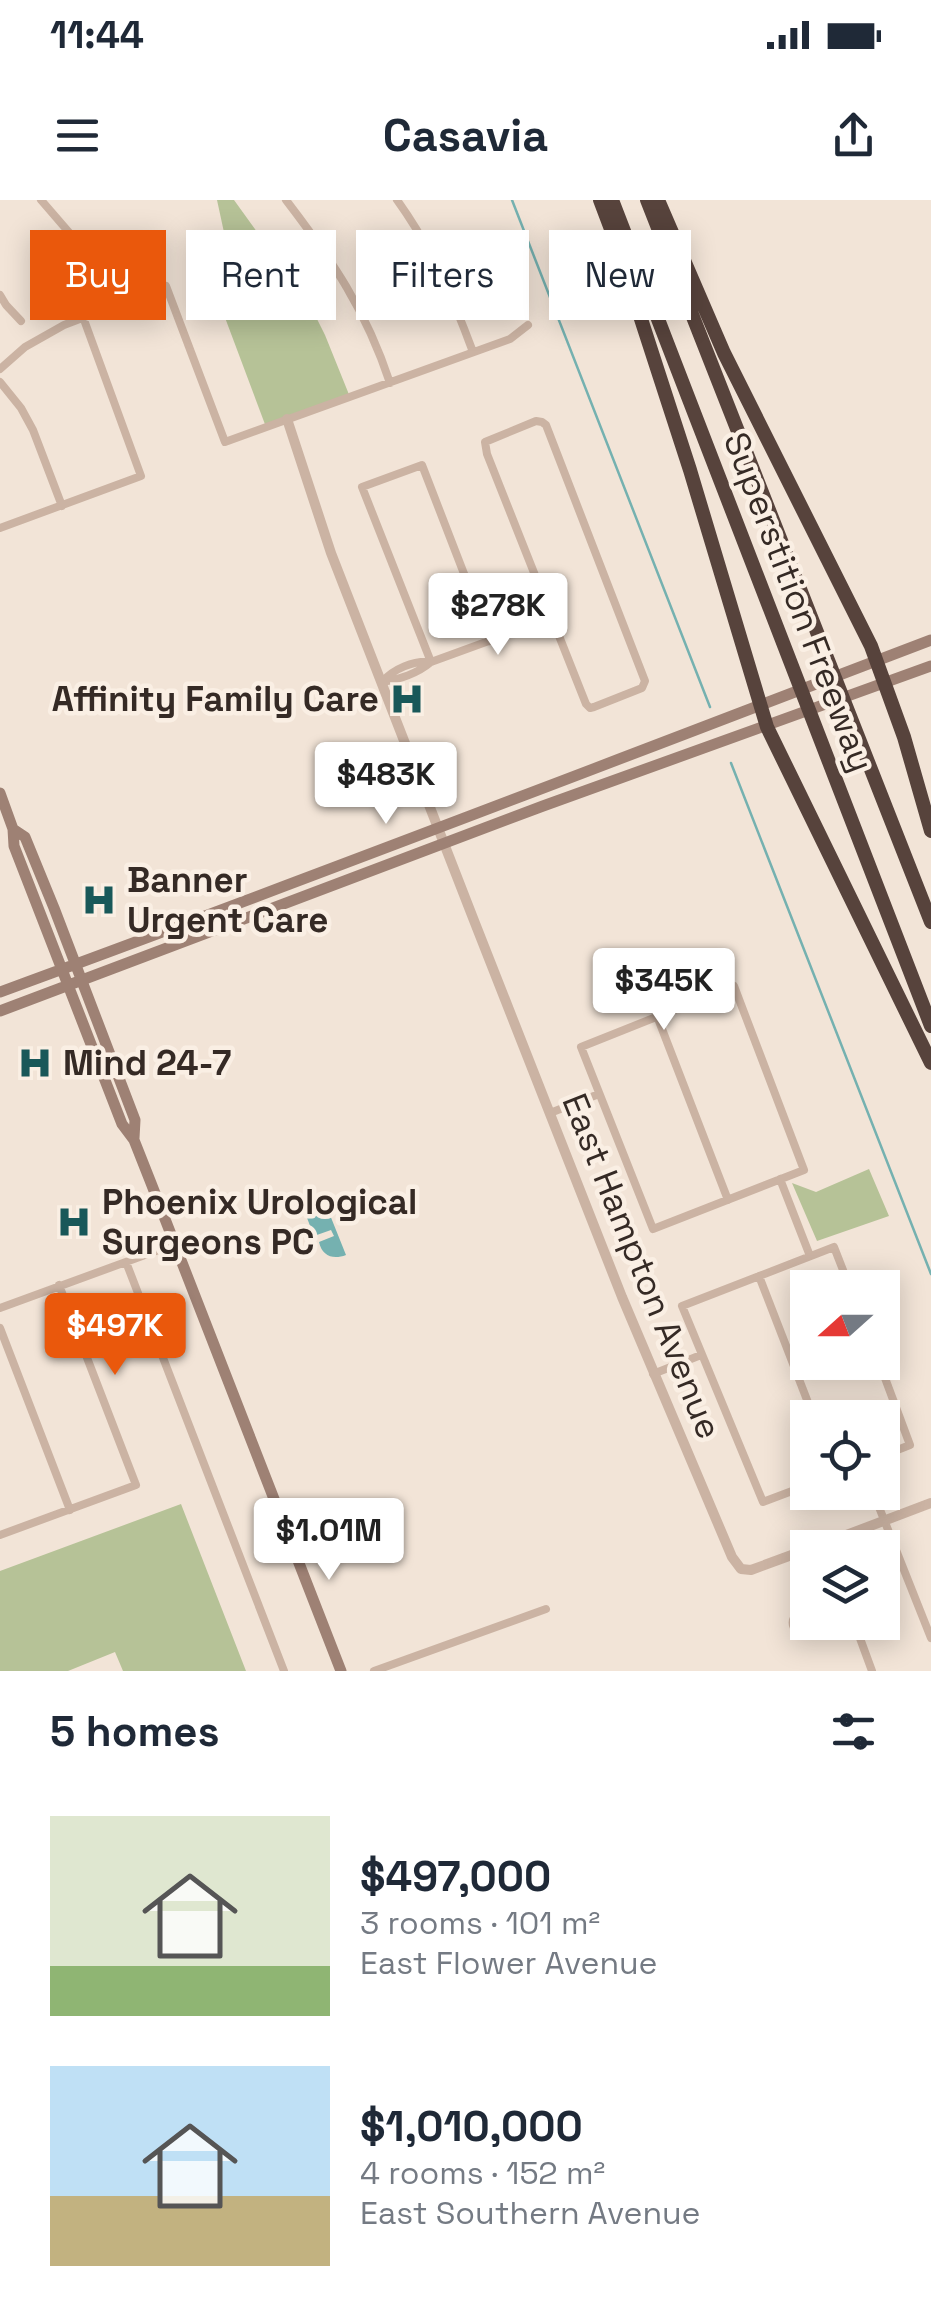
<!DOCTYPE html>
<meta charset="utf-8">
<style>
:root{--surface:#fff;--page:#f2f2f3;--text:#1f2937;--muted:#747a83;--accent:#ea580c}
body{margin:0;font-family:"Space Grotesk",sans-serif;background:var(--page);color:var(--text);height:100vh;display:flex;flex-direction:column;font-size:38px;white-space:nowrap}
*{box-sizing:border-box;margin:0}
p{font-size:32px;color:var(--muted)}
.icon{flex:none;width:55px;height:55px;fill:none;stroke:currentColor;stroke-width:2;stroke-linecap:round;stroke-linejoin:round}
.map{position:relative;height:1471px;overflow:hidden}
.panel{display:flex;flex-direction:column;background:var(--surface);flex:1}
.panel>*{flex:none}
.banner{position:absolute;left:30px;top:30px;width:872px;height:90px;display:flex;gap:20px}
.needle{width:65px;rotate:249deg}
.tools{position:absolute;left:790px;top:1070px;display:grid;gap:20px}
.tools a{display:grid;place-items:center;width:110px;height:110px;border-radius:0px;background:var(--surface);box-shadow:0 5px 25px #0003;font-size:50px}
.price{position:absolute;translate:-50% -85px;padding:0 22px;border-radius:10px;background:#fff;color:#222;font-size:32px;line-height:65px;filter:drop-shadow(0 2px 5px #0008)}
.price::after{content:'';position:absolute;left:50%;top:60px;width:30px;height:22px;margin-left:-15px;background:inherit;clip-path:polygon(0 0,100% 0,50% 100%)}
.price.current{background:var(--accent);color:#fff}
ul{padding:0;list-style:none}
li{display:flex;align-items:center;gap:30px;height:250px;padding:0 50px}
li span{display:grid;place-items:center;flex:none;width:280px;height:200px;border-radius:0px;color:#555}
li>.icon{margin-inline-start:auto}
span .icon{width:120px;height:120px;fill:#fffc;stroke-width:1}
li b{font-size:42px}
h2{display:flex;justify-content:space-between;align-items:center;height:120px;padding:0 50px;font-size:42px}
.chip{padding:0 35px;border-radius:0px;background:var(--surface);box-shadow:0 5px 25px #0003;font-size:35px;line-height:90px}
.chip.current{background:var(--accent);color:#fff}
.status{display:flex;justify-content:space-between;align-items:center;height:70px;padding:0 50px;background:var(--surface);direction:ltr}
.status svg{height:28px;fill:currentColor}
header{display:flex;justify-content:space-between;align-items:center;height:130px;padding:0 50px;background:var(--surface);font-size:45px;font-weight:600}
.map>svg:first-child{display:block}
</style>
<div class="status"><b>11:44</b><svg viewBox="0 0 49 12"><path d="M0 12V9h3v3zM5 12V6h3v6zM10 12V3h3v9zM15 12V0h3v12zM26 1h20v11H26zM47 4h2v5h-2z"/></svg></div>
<header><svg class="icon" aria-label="menu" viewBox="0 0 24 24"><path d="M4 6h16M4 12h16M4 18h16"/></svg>Casavia<svg class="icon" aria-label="share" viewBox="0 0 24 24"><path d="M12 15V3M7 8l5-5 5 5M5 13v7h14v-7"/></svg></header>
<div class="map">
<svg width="931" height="1471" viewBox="0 0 931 1471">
<rect width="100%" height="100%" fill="#f2e4d7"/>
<path fill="#b6c297" d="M217 0H234L310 105 325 135 350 197 266 227 206 67 221 61 225 52V37Z
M869 969 889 1016 817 1041 792 983 816 992Z
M181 1304 246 1471H123L115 1452 68 1471H0V1371Z"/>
<path fill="#75b1b0" d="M313 1001 318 1013 328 1010 346 1055C333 1060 322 1056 319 1042L334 1036 331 1030 314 1036 302 1005Z"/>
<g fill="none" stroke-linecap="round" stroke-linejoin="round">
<path stroke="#75b1b0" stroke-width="2.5" d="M512 0 710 507
M731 563 931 1074"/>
<path stroke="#cbb3a3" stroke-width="8" d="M41 0 92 59 118 103
M286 0C332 60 366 110 390 183
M397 0C431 47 453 98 473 152
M432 54 460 41
M0 95 6 105 21 121
M0 169 25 147 64 125 166 86 225 242 510 139 528 125
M0 182 21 208 33 230 62 306
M536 221 542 222 546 225 645 481 642 488 594 507 590 508 586 504 487 254 485 242Z
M0 328 141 276 83 117
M431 462 362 287 422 265 490 441
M382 482C399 480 418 473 431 462L552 418
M382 482C393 469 414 460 431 462
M734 786 804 970 653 1029 581 847Z
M657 816 728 1000
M550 913 599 894
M780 979 810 1056
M126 1062 284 1471
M759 1076 814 1218
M0 1108 175 1044
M0 1128 70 1310
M879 1162 910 1245 882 1256
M653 1174 701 1155
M808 1285 763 1302 682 1106 834 1047 850 1088
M873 1292 931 1438
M0 1335 136 1285 59 1085
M808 1413 799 1412C781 1426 806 1444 813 1422
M854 1422 872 1471
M374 1471 546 1409"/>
<path stroke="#cbb3a3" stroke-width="10" d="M287 219 331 353 473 718 622 1097 732 1357 741 1369 751 1370 808 1349
M812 1348 931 1303"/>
<path stroke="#9e8174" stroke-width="11" d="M0 593 13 629 14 646 122 924 134 940 151 983 341 1471
M13 629 25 637 54 708 135 920 134 938
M0 792C312 678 621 558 931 440
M0 811 543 606 931 466"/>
<path stroke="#57433c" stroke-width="14" d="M600 0 617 45 690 270 767 527 931 863
M612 0 931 826
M647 0 931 722
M658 0 724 153 871 446 904 537 931 631"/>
</g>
<defs>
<g id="hospital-bare" transform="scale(2.7)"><path d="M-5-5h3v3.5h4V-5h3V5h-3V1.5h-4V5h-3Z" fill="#195859" stroke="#faefe4" stroke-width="2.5" paint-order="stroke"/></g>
</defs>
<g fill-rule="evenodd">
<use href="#hospital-bare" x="407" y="499"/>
<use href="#hospital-bare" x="99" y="700"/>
<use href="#hospital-bare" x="35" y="863"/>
<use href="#hospital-bare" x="74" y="1022"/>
</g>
<g text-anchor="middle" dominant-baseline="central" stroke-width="9" stroke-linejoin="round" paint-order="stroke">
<g font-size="35" fill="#352a25" stroke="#faefe4">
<text transform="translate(799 402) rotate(69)">Superstition Freeway</text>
<text transform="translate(642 1066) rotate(68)">East Hampton Avenue</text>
</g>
<g font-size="35" font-weight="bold" fill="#352a25" stroke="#faefe4" text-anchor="start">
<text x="379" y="499" text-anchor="end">Affinity Family Care</text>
<text x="127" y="680">Banner<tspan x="127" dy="40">Urgent Care</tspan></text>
<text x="63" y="863">Mind 24-7</text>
<text x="102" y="1002">Phoenix Urological<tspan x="102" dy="40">Surgeons PC</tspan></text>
</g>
</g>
</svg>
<div class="tools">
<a><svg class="needle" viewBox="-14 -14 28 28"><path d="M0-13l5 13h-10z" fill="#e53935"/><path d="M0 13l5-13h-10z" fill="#747a83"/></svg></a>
<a><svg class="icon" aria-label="locate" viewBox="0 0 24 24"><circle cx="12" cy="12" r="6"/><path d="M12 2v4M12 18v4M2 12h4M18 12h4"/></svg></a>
<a><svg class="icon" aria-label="layers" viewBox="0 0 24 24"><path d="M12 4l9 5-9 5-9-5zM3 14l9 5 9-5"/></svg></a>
</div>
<b class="price" style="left:498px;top:458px">$278K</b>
<b class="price" style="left:386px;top:627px">$483K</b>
<b class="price" style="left:664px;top:833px">$345K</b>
<b class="price current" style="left:115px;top:1178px">$497K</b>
<b class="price" style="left:329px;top:1383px">$1.01M</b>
<div class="banner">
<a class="chip current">Buy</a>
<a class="chip">Rent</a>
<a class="chip">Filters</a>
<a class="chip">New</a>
</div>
</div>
<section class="panel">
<h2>5 homes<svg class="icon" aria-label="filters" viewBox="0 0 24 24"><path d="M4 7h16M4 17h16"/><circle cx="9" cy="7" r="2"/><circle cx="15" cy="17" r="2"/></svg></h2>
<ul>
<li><span style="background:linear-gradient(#dfe7d0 75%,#8fb573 0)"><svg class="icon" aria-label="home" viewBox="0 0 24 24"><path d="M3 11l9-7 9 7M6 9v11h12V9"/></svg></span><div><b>$497,000</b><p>3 rooms · 101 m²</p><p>East Flower Avenue</p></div></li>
<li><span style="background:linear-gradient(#bfe0f5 65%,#c2b280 0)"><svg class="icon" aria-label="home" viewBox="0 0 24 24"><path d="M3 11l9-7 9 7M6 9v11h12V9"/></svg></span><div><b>$1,010,000</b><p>4 rooms · 152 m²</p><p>East Southern Avenue</p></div></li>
</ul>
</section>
